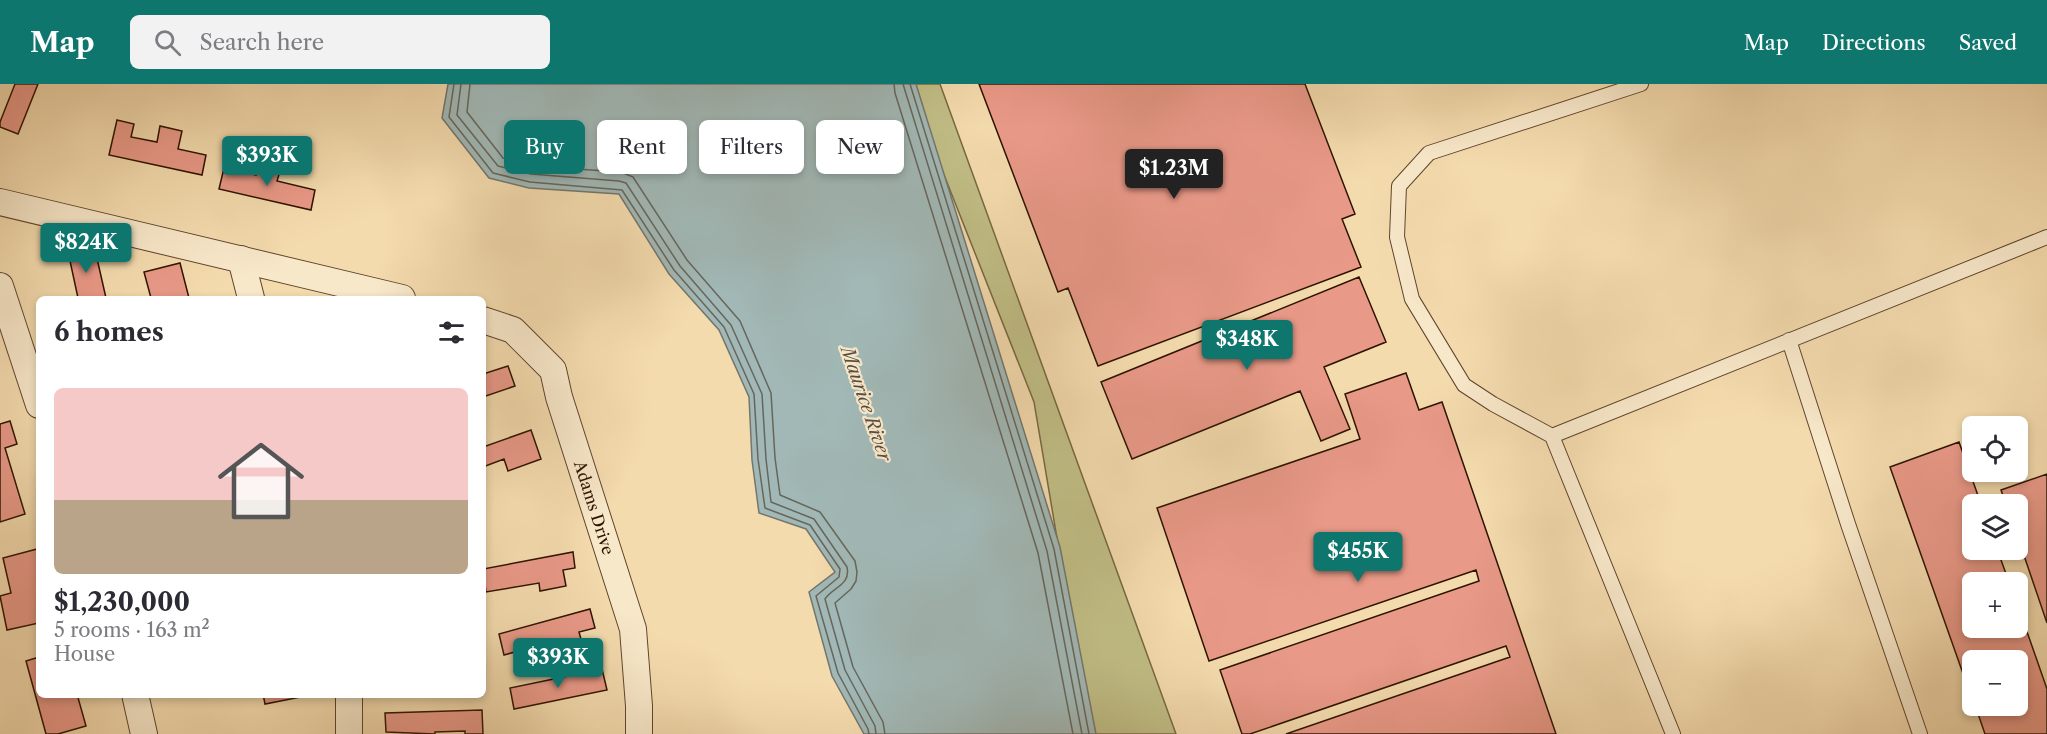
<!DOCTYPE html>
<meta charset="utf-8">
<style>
:root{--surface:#fff;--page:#f2f2f3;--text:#2b2b33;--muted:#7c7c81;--accent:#0f766e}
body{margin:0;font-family:"Libre Caslon Text",serif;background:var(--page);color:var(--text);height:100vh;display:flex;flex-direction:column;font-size:22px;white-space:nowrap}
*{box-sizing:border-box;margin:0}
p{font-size:20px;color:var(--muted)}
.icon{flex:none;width:33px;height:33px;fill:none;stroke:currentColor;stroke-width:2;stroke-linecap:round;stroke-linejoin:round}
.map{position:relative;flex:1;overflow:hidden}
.drawer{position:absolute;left:36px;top:212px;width:450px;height:402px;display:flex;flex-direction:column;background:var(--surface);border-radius:9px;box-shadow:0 3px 9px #0003}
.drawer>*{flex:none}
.hud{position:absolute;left:504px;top:36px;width:570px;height:54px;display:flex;gap:12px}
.fabs{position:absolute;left:1962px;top:332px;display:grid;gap:12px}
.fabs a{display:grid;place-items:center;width:66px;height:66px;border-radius:9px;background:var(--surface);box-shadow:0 3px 9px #0003;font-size:30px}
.price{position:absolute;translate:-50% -51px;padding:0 14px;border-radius:6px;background:var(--accent);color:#fff;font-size:20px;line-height:39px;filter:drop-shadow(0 2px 3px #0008)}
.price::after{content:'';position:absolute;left:50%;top:36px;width:18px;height:14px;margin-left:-9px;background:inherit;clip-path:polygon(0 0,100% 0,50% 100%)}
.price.current{background:#222;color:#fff}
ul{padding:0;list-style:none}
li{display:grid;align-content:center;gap:12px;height:318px;padding:0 18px}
li span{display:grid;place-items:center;height:186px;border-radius:9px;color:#555}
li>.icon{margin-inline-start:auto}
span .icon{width:108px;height:108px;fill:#fffc;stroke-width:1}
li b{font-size:26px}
h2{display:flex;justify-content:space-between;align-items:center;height:72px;padding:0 18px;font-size:26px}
.pill{padding:0 21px;border-radius:9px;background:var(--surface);box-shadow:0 3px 9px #0003;font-size:21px;line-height:54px}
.pill.current{background:var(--accent);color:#fff}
header{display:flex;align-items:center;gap:36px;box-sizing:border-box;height:84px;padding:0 30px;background:var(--accent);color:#fff}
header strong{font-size:28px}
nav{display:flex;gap:33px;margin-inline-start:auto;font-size:21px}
.search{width:420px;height:54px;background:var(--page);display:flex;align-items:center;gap:15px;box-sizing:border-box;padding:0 21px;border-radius:9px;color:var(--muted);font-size:22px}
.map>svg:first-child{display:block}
</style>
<header>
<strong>Map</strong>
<div class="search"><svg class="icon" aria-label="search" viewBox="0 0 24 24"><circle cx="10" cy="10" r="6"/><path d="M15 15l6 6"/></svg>Search here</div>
<nav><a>Map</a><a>Directions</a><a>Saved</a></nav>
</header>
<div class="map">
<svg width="2047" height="650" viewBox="0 0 2047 650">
<rect width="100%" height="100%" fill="#f4dbae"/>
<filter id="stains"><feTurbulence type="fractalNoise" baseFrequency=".00333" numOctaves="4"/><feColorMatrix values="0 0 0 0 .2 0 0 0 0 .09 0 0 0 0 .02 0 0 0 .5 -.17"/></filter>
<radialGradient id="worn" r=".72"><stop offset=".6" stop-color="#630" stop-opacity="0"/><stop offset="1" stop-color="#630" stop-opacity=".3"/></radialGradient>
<path fill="#c1be86" stroke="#776843" stroke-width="1.5" d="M908 0H940L1176 650H1090L1034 318Z"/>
<path fill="#a1b8b6" stroke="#73766d" stroke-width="1.5" d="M448 0H916L1060 463 1096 650H864L832 592 809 508 835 488 806 445 759 429 752 376 749 313 719 246 669 190 619 110 529 104 489 94 442 34Z"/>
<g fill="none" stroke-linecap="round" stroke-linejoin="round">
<path stroke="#67665b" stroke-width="1.5" d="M454 0 449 33 493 89 530 98 622 106 674 186 724 243 754 310 758 375 765 424 810 441 840 485 839 493 816 512 838 589 868 645 869 650
M461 0 457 31 498 82 531 90 619 97 626 99 680 182 731 241 762 310 766 375 771 418 814 435 847 483C851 501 833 503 825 515L845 586 875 642 876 650
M470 0 467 28 503 74 532 82 621 88 633 93 687 176 740 237 771 309 775 374 780 411 820 428 855 477 857 488 856 497 851 505 835 519 853 583 883 638 885 650
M894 0 895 9 1038 469 1073 650
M903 0 1047 467 1082 650
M910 0 1054 465 1089 650"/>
</g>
<path fill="#e99988" stroke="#2d1300" stroke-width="1.5" d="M15 0H38L18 50 0 43V38Z
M979 0H1305L1355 130 1342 135 1361 183 1098 282 1068 204 1058 208Z
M117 36 134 40 131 53 157 58 160 42 182 47 178 65 206 71 202 91 109 71Z
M259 79 281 84 277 97 315 106 311 126 219 105 224 84 256 91Z
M83 160 86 173 96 170 106 214H78L67 163Z
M180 179 189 214H151L144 188Z
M1359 193 1386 258 1324 283 1350 345 1321 357 1300 307 1132 375 1101 298Z
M508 282 515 302 483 313V290Z
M1406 289 1419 326 1442 318 1556 650H1286L1510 573 1506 562 1250 650H1242L1220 586 1479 497 1476 486 1209 577 1157 424 1360 355 1345 310Z
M10 337 17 360 5 364 25 430 0 438V340Z
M531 346 541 375 508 387 504 375 483 383V363Z
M1959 358 1981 420H1972V465H1997L2009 498H1972V543H2018V522L2047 605V650H1985L1975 621H2018V576H1972V615L1890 383Z
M2047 390V539L2018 454V420H2006L2001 406Z
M37 465 39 473V539L7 546 0 512 11 509 3 474Z
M573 468 575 484 563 486 566 502 540 507 539 499 486 508 483 485Z
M590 525 595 544 579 548 584 566 548 576 544 560 504 571 499 550Z
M39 573V610H77L86 642 58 650H46L26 577Z
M602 585 607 606 514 625 510 604Z
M263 610H301V613L265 620Z
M482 626 483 650H465V647L435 648V650L386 648 385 629Z"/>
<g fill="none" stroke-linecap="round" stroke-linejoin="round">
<g stroke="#5f452c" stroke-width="16">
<path id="lane" d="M1789 256 1848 440 1920 650
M1552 352 1493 320 1464 301 1412 215 1397 153 1399 102 1429 69 1641 0
M1673 650 1552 352 2047 153"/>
</g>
<g stroke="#5f452c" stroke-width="28">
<g id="street">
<path d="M0 118 402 214"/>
<path d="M241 175 251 214"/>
<path d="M0 202 39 321"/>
<path id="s1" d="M483 236 513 246 553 286 559 313 633 545 639 622V650"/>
<path d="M135 610 144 650"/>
<path d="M349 610V650"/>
</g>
</g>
<use href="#lane" stroke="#f8e8ca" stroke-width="14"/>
<use href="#street" stroke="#f8e8ca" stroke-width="26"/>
</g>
<g text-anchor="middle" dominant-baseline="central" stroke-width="4.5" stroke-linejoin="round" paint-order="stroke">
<g font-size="16" fill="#2d1300" stroke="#f8e8ca">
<text stroke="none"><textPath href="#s1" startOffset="232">Adams Drive</textPath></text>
</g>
<g font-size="18" font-style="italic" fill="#564d40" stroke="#f8e8ca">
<text transform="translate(866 320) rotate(71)">Maurice River</text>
</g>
</g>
<rect width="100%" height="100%" filter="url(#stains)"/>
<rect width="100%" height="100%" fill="url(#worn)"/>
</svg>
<div class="fabs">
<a><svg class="icon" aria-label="locate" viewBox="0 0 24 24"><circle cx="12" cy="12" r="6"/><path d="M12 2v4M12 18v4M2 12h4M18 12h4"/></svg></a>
<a><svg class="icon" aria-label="layers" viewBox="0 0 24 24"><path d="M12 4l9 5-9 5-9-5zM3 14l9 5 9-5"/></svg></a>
<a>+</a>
<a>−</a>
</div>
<b class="price" style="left:267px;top:103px">$393K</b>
<b class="price current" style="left:1174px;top:116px">$1.23M</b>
<b class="price" style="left:86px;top:190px">$824K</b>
<b class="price" style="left:1247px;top:287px">$348K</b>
<b class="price" style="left:1358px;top:499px">$455K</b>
<b class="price" style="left:558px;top:605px">$393K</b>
<div class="hud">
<a class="pill current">Buy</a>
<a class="pill">Rent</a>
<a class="pill">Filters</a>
<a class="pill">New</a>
</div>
<section class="drawer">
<h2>6 homes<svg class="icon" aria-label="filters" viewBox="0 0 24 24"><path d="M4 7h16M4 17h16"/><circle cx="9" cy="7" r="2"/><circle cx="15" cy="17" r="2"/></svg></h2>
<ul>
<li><span style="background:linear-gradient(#f6c9c9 60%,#b9a48a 0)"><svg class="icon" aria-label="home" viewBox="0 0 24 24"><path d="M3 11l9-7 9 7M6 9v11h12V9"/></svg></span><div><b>$1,230,000</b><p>5 rooms · 163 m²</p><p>House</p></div></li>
</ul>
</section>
</div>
